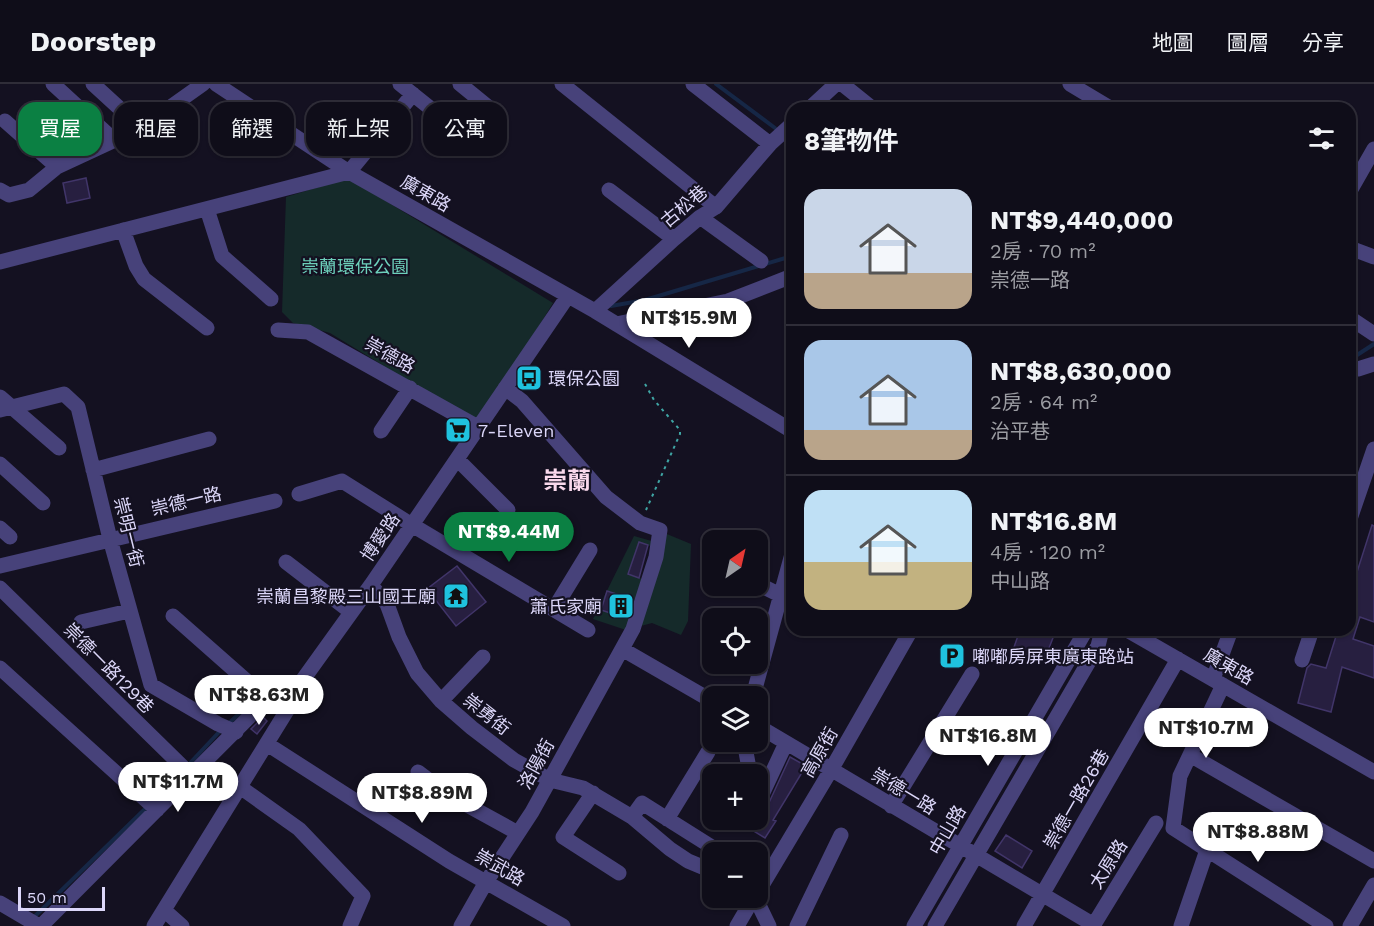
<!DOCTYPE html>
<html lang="zh-TW">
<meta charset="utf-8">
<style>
:root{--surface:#0f0d19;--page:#1d1b26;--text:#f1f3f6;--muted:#9b9ca2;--line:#2f2d38;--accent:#0b8043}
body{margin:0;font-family:"Work Sans","Noto Sans TC",sans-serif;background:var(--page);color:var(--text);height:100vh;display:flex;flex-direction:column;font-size:22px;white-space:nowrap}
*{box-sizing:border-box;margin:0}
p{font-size:20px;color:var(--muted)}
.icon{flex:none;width:33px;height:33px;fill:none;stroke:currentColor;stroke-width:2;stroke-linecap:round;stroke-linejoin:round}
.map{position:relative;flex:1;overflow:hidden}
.sheet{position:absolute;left:786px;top:18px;width:570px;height:534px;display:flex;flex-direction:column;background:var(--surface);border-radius:18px;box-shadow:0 2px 4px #0004,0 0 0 2px var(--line)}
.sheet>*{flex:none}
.hud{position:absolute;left:18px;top:18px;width:570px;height:54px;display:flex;gap:12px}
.needle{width:39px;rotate:34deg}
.buttons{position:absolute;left:702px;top:446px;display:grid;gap:12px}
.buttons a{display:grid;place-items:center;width:66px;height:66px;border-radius:12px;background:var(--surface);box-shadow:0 2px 4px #0004,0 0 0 2px var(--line);font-size:30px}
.scale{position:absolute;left:18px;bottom:15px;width:87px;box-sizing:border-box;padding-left:6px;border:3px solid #dcd7f9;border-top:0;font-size:16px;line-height:21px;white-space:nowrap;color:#dcd7f9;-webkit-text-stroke:4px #141121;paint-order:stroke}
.price{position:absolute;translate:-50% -51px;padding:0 14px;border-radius:21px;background:#fff;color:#222;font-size:20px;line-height:39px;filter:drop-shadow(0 2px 3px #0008)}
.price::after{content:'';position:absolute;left:50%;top:36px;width:18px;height:14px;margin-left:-9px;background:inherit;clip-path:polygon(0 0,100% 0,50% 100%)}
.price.selected{background:var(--accent);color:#fff}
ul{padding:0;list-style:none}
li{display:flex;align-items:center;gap:18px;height:150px;padding:0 18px}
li+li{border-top:2px solid var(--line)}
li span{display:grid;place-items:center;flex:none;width:168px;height:120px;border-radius:18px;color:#555}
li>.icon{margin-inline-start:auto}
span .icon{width:72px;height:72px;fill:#fffc;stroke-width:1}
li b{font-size:26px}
h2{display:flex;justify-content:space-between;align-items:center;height:72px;padding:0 18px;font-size:26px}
.pill{padding:0 21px;border-radius:18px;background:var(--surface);box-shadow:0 2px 4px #0004,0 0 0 2px var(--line);font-size:21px;line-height:54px}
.pill.selected{background:var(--accent);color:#fff}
header{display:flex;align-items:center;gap:36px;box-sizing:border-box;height:84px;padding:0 30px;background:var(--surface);border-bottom:2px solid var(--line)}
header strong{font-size:28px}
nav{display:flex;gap:33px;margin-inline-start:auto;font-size:21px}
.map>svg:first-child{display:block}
</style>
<header>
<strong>Doorstep</strong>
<nav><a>地圖</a><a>圖層</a><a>分享</a></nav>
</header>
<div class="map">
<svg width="1374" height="842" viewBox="0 0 1374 842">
<rect width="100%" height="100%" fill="#141121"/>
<path fill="#152a2a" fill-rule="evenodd" d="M348 94 553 219 479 340 330 249 293 239 282 228 286 113Z
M662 448 691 460 688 537 681 551 652 539 626 546 593 535 634 452 655 458ZM639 458 653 463 642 495 628 490ZM607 507 640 517 634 536 601 526Z"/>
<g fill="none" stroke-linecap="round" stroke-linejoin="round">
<path stroke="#162746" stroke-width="4" d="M716 0 775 44
M791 56 792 57
M611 222 645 216 792 172
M1350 272 1354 273 1374 260
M227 641 259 611
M191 678 221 646
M153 718 178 692
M34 833 147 723"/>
</g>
<path fill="#271f40" stroke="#413569" stroke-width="1.5" d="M86 94 90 114 67 119 63 99Z
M1372 441 1374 442V538L1360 533 1353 555 1374 562V594L1342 583 1331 628 1298 619 1307 584 1311 580 1326 584 1338 546H1350V510Z
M639 458 648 461 639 494 628 490Z
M457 482 486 518 456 542 427 505Z
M607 507 632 515 626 534 601 526Z
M1020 546H1056L1044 577 1013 566Z
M263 633 267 637 257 650 251 645Z
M790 673 806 682 773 736 776 737 765 754 752 746 767 723Z
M1006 751 1032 767 1022 784 995 767Z"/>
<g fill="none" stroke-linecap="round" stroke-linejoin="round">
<path stroke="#3fa5a4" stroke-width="2" stroke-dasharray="3 4.5" stroke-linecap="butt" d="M645 300 654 316 680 346V350L646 426"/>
<path stroke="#47427a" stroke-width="15" d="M53 0 114 56
M93 0 141 44
M216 0 349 88 413 10
M400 0 475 60
M460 0 498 31
M562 0 716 123
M693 0 770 60
M842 0 872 24
M1070 0 1110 24
M810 24 836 0
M5 37 57 83
M0 106 9 111 29 106 57 83 141 44 203 0
M609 106 674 155
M1350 107 1374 65
M207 125 222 172 271 215
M700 133 761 177
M123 146 136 182 144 195 207 244
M1350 164 1374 173
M0 178 349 88 595 227 792 347
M595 227 674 155 700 133 716 123 770 60 792 40
M1350 234 1374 250
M616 240 728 217 792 192
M278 246 308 248 478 343
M1350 284 1358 285 1374 280
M0 313 59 364
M0 326 64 310 78 323 110 455 151 601 218 640 236 648
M381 347 410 304
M457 375 508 426
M0 380 43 419
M93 386 209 355
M299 410 342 397 412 441 588 546
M1350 435 1374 365
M0 444 10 453
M286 478 351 528
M0 482 275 417
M758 500 792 517
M371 501 387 520 399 553 417 589 441 617 472 644 514 676 550 696 583 704 632 733 670 765 688 777 712 787
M0 504 192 692
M554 525 590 466
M173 532 267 615
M81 538 129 527
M1127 546 1374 688
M622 565 712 617
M1302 576 1312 546
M0 584 157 726
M1213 595 1231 546
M1223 601 1180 692 1173 744 1326 842
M753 612 792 470
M441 617 483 573
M758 642 1094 841
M744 657 750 690
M267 660 449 777 563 842
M1190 671 1374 777
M418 688 447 710 518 749
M240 703 299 745 363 812 350 842
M593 709 563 753 619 789
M758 719 786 659
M891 722 972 590
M632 733 642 719 715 765 713 768
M667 735 708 668
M758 808 831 686 911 546
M755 813 769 842
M0 819 39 842
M164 826 182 842
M41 842 267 615 302 597
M154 842 299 607 302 597 371 501 568 212
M461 842 486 798 532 728 633 545 656 473 660 446 640 439 606 413 522 317 505 304
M737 842 754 813
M797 842 841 751
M914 842 1086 546
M935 842 1098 562 1102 546
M1024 842 1178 575
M1093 842 1156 739
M1181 842 1207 766
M1350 842 1374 801"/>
</g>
<defs>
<g id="bus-square" transform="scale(1.35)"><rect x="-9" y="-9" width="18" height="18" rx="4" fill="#1fc2de" stroke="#141121"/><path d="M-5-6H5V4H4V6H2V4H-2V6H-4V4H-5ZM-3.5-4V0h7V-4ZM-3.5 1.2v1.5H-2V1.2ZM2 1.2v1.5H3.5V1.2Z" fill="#111"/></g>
<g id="supermarket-square" transform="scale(1.35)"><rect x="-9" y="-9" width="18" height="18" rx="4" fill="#1fc2de" stroke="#141121"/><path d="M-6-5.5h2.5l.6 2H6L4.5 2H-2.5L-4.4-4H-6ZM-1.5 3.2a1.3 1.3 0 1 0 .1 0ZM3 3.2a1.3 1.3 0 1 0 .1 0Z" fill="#111"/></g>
<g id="temple-square" transform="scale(1.35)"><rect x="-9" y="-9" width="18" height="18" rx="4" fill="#1fc2de" stroke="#141121"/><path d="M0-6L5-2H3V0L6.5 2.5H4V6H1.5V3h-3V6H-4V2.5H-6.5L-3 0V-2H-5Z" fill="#111"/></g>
<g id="building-square" transform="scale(1.35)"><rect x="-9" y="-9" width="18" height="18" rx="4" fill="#1fc2de" stroke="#141121"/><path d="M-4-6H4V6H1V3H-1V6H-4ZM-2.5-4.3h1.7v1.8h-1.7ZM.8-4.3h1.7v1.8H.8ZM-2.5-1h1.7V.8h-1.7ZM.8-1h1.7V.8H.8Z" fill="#111"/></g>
<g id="parking-square" transform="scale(1.35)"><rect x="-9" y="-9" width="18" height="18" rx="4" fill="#1fc2de" stroke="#141121"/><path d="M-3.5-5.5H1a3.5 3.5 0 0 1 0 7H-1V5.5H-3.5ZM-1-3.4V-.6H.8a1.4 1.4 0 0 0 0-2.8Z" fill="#111"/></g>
</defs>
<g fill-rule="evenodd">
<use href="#bus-square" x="529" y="294"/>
<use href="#supermarket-square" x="458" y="346"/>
<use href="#temple-square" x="456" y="512"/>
<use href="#building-square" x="621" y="522"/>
<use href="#parking-square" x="952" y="572"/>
</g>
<g text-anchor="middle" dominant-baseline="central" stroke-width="4.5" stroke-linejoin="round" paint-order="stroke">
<g font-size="18" fill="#dcd7f9" stroke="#141121">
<text transform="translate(426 109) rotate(30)">廣東路</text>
<text transform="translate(684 122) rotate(-40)">古松巷</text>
<text transform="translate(390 271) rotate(29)">崇德路</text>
<text transform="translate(186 417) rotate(-13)">崇德一路</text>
<text transform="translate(129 448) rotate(76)">崇明一街</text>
<text transform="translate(380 453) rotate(-56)">博愛路</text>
<text transform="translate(1229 582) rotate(30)">廣東路</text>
<text transform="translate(109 584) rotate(45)">崇德一路129巷</text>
<text transform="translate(487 630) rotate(38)">崇勇街</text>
<text transform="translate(819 668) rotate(-60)">高原街</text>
<text transform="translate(536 680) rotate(-61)">洛陽街</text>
<text transform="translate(904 707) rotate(31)">崇德一路</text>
<text transform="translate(1076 715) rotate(-60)">崇德一路26巷</text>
<text transform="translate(947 746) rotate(-60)">中山路</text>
<text transform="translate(1108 780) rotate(-58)">太原路</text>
<text transform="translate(500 783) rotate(30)">崇武路</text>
</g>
<g font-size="18" fill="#6dd0bb" stroke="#141121">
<text x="355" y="182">崇蘭環保公園</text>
</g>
<g font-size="18" fill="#dcd7f9" stroke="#141121" text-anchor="start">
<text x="548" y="294">環保公園</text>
<text x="478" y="346">7-Eleven</text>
<text x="436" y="512" text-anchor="end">崇蘭昌黎殿三山國王廟</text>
<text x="602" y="522" text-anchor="end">蕭氏家廟</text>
<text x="972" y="572">嘟嘟房屏東廣東路站</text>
</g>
<g font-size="24" font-weight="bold" fill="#fad9ec" stroke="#141121">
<text x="567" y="397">崇蘭</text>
</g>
</g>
</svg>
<div class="buttons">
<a><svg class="needle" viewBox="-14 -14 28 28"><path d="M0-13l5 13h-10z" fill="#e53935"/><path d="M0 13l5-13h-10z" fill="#9b9ca2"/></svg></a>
<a><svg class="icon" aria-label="locate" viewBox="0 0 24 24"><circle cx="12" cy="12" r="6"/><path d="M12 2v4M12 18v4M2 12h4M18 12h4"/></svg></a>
<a><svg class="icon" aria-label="layers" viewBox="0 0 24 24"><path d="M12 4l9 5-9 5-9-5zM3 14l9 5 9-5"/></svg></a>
<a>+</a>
<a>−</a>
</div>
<div class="scale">50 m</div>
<b class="price" style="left:689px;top:265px">NT$15.9M</b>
<b class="price selected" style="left:509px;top:479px">NT$9.44M</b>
<b class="price" style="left:259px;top:642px">NT$8.63M</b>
<b class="price" style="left:1206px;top:675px">NT$10.7M</b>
<b class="price" style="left:988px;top:683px">NT$16.8M</b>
<b class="price" style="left:178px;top:729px">NT$11.7M</b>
<b class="price" style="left:422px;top:740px">NT$8.89M</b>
<b class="price" style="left:1258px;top:779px">NT$8.88M</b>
<div class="hud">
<a class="pill selected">買屋</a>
<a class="pill">租屋</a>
<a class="pill">篩選</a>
<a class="pill">新上架</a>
<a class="pill">公寓</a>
</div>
<section class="sheet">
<h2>8筆物件<svg class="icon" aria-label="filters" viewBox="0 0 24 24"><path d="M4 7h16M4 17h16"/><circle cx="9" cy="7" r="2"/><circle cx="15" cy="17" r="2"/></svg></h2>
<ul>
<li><span style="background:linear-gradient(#c9d6e8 70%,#b9a48a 0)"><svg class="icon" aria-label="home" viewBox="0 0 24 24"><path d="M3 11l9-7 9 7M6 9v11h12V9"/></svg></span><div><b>NT$9,440,000</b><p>2房 · 70 m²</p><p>崇德一路</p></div></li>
<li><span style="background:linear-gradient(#a9c7e8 75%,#b9a48a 0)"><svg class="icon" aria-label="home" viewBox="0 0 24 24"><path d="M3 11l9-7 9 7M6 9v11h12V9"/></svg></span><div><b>NT$8,630,000</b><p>2房 · 64 m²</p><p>治平巷</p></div></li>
<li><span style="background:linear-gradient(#bfe0f5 60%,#c2b280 0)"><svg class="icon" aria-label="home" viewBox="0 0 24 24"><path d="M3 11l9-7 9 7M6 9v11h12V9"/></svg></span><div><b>NT$16.8M</b><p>4房 · 120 m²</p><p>中山路</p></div></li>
</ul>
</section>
</div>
